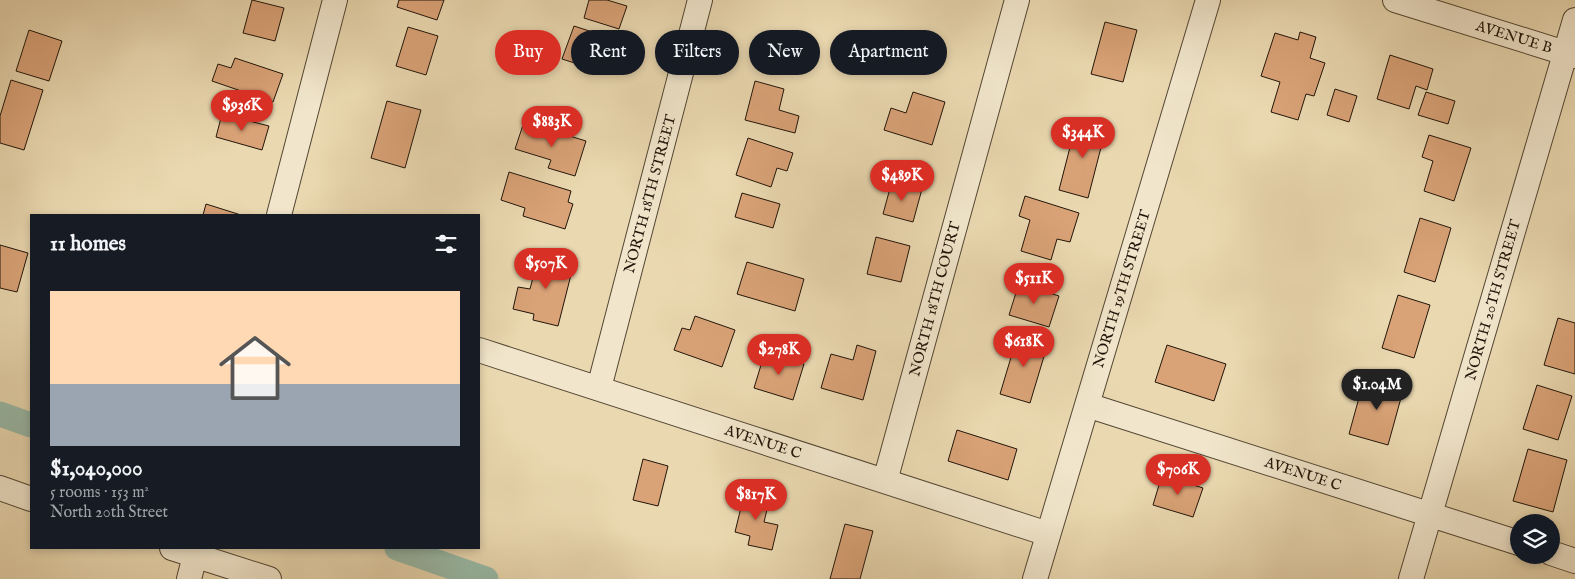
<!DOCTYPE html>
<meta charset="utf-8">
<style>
:root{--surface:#171b24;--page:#242831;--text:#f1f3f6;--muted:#9ea1a6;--line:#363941;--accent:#d93025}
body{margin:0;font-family:"IM FELL English",serif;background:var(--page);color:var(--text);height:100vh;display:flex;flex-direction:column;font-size:19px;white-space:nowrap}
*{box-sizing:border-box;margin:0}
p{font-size:16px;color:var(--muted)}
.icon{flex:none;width:28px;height:28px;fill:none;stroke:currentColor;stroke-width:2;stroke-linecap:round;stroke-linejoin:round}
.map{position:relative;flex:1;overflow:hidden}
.sheet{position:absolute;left:30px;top:214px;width:450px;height:335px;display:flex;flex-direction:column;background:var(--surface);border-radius:0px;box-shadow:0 2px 8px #0003}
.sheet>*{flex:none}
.guide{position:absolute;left:495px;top:30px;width:475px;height:45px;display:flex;gap:10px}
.tools{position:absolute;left:1510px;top:514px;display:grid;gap:10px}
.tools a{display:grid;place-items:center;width:50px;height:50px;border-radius:50%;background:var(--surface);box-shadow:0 2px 8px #0003;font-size:25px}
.price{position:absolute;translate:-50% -42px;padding:0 11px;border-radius:18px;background:var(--accent);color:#fff;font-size:16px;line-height:32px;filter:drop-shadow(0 1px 2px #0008)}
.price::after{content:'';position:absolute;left:50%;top:30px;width:15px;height:11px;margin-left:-8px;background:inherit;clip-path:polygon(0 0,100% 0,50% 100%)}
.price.current{background:#222;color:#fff}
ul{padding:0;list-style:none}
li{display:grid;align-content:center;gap:10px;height:265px;padding:0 20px}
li+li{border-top:1px solid var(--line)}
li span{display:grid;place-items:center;height:155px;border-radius:0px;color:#555}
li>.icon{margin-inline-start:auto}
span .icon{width:90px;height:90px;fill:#fffc;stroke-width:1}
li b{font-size:21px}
h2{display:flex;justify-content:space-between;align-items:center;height:60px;padding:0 20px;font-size:21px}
.chip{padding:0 18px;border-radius:22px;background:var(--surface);box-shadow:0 2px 8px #0003;font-size:18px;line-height:45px}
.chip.current{background:var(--accent);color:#fff}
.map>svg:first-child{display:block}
</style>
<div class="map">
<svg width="1575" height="579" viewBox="0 0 1575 579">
<rect width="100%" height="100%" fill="#ead8b0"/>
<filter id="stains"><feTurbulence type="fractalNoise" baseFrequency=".004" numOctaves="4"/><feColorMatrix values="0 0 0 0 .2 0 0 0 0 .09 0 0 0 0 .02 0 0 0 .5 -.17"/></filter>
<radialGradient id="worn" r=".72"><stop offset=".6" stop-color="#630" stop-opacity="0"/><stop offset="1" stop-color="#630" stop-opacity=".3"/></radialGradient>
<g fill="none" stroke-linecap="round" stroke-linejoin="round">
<path stroke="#98baa8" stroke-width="25" d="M0 414 31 425
M397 548 486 579"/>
</g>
<path fill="#d9a277" stroke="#211509" d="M252 0 284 8 275 41 243 33Z
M399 0H444L437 20 397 7Z
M589 0H607L627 6 619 29 584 18Z
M1105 22 1137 30 1123 82 1091 74Z
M574 26 620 41 609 74 562 59Z
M408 27 438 36 426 75 396 66Z
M29 30 62 41 49 81 16 71Z
M1300 32 1316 37 1310 58 1325 63 1314 96 1306 94 1298 120 1271 112 1280 82 1261 76 1275 33 1298 40Z
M1390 55 1433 69 1427 90 1416 86 1409 109 1377 99Z
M235 58 283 74 273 102 212 81 218 64 231 68Z
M11 80 43 90 24 150 0 143V116Z
M755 81 784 89 779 110 799 116 795 133 745 120Z
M1335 89 1357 96 1349 122 1327 115Z
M913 92 945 102 932 145 884 130 891 108 906 113Z
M1426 92 1455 101 1448 124 1418 115Z
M387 101 421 110 405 168 371 158Z
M222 114 269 126 262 150 216 137Z
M1077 120 1106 128 1088 198 1059 190Z
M524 122 586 141 575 176 548 168 551 160 515 149Z
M1429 135 1471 148 1454 201 1424 191 1433 161 1422 157Z
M748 138 793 153 787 171 777 168 771 187 736 175Z
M509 172 571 191 568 202 573 204 565 229 523 216 525 208 501 200Z
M892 181 922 189 913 222 883 214Z
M742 193 780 204 773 228 735 217Z
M1025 196 1079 213 1070 242 1057 239 1051 260 1021 251 1030 220 1019 216Z
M206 204 241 215H203Z
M1420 218 1451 228 1435 282 1404 272Z
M876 237 910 246 901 282 867 274Z
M0 245 28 253 17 292 0 288Z
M539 254 574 263 558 326 533 320 534 314 513 309 518 287 530 289Z
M747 262 804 279 795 311 737 294Z
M1019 283 1059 296 1049 327 1009 315Z
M1398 295 1430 305 1414 358 1382 348Z
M695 316 735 330 722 367 674 350 682 328 690 330Z
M1558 318 1575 323V374L1544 365Z
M1018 334 1048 343 1030 403 1000 394Z
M857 345 876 351 863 400 821 388 831 354 853 360Z
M1167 345 1226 364 1214 401 1155 382Z
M765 352 804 364 793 400 754 388Z
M1365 376 1404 387 1388 445 1349 434Z
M1537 385 1572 396 1558 440 1523 429Z
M957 430 1017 449 1008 480 948 461Z
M1528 449 1567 460 1553 512 1513 501Z
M643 459 668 466 658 506 633 500Z
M1162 475 1203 488 1193 517 1153 505Z
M745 491 770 497 764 522 778 525 772 550 748 545 750 536 735 532Z
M845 524 873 531 860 579H830Z"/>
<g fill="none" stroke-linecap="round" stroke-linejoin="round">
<g stroke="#534633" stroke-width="26">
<path id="minor" d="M1395 0 1575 56
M279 215 335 0
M479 350 1048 534
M599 388 700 0
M1087 405 1519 543
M885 481 1017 0
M0 488 31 499
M172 548 269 579
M1551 553 1575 561
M189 579 197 548
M1035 579 1208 0
M1411 579 1575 20"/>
</g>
<use href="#minor" stroke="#f1e6cc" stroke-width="24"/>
</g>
<g text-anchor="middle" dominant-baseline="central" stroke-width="4.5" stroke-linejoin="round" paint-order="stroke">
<g font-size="15" fill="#211509" stroke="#f1e6cc">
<text transform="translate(1514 37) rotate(17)">AVENUE B</text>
<text transform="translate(650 194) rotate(-75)">NORTH 18TH STREET</text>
<text transform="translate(1122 289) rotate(-73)">NORTH 19TH STREET</text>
<text transform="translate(935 299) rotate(-75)">NORTH 18TH COURT</text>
<text transform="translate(1493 300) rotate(-74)">NORTH 20TH STREET</text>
<text transform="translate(763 442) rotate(18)">AVENUE C</text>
<text transform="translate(1303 474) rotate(18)">AVENUE C</text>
</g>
</g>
<rect width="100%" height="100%" filter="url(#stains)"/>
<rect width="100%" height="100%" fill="url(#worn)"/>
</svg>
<div class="tools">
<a><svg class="icon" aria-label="layers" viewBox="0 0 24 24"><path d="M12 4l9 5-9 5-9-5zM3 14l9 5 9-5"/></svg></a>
</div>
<b class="price" style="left:242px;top:132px">$936K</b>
<b class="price" style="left:552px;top:148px">$883K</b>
<b class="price" style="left:1083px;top:159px">$344K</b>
<b class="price" style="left:902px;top:202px">$489K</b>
<b class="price" style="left:546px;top:290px">$507K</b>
<b class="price" style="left:1034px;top:305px">$511K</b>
<b class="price" style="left:1024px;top:368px">$618K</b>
<b class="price" style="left:779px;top:376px">$278K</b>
<b class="price current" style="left:1377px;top:411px">$1.04M</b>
<b class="price" style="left:1178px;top:496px">$706K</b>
<b class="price" style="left:756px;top:521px">$817K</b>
<div class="guide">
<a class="chip current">Buy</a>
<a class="chip">Rent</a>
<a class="chip">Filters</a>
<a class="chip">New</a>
<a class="chip">Apartment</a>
</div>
<section class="sheet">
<h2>11 homes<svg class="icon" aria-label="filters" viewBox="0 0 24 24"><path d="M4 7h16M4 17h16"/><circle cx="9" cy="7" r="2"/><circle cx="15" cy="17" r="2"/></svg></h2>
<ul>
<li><span style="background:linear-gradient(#ffd9b3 60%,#9aa5b1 0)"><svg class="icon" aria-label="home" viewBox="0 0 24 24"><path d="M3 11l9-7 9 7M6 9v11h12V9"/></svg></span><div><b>$1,040,000</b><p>5 rooms · 153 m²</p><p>North 20th Street</p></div></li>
</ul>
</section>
</div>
